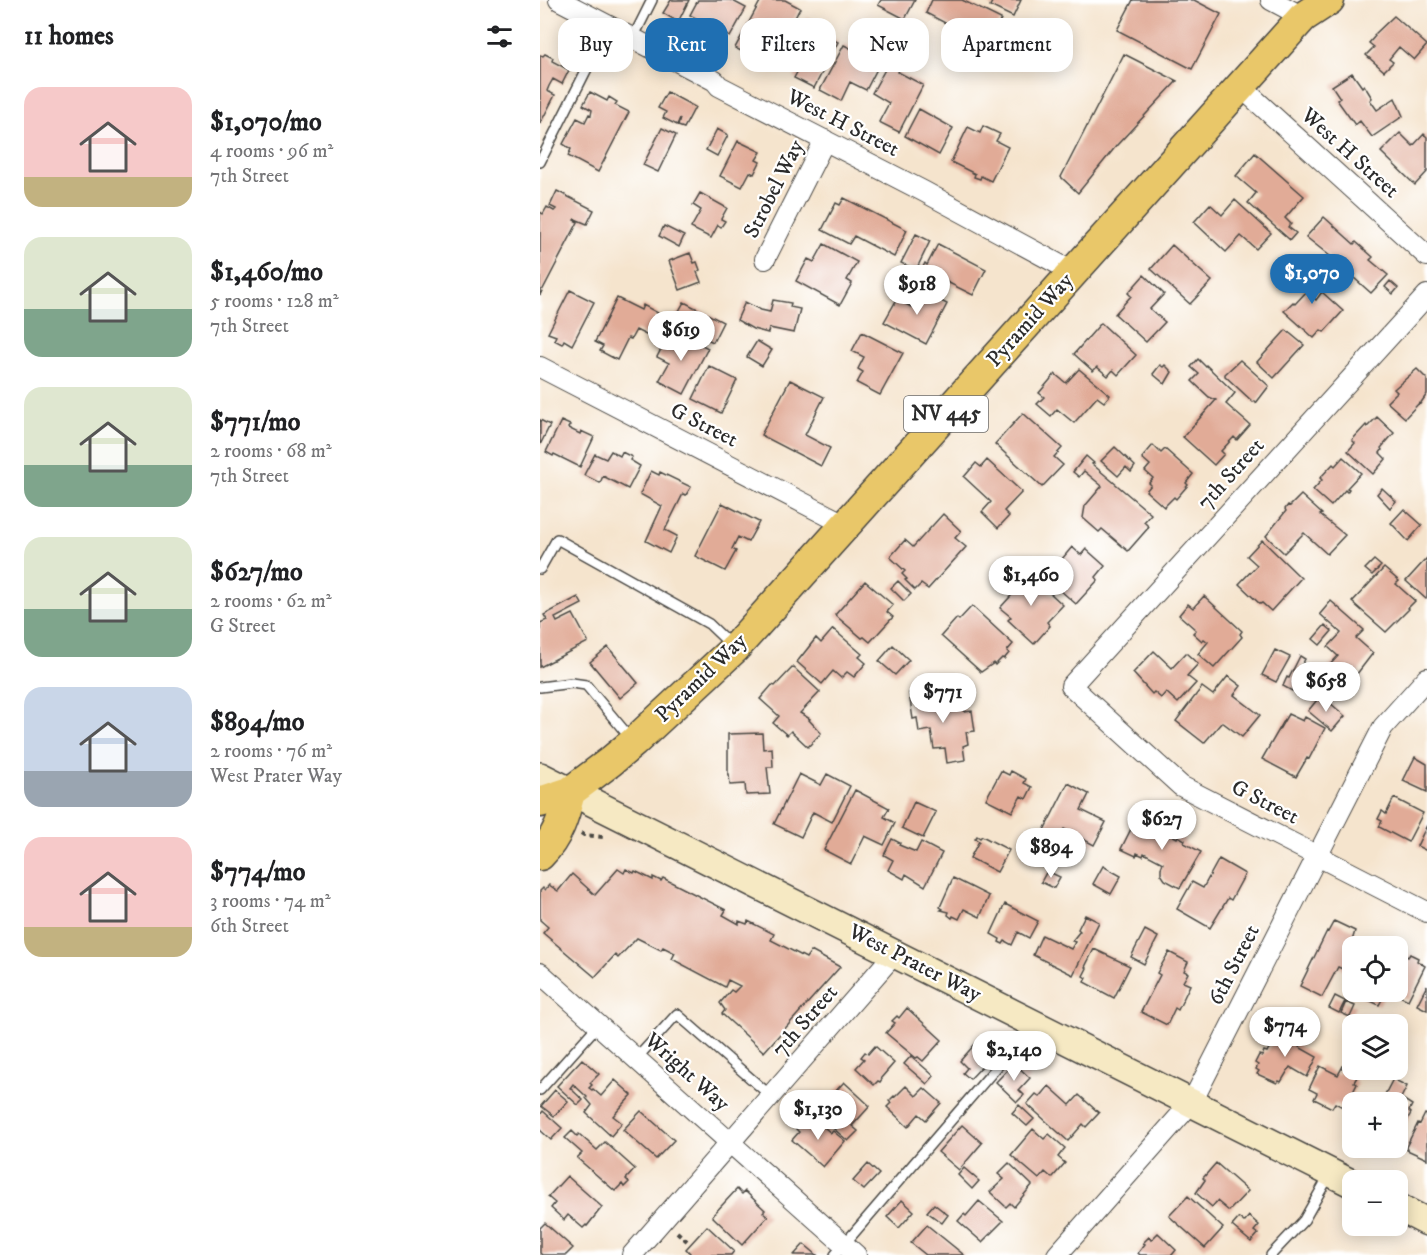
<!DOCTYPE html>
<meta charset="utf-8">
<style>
:root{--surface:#fff;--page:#f6f6f6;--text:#202124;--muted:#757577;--accent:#1f6fb2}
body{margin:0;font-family:"IM FELL DW Pica",serif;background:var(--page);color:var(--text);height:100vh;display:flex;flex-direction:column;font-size:22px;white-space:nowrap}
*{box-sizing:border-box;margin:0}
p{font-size:20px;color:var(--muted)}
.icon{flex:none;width:33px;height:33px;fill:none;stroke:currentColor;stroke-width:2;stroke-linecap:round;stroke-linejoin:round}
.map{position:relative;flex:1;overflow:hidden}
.sheet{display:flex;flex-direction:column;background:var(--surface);width:540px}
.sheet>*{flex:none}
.top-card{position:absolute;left:18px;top:18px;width:570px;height:54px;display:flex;gap:12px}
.tools{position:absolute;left:802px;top:936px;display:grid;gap:12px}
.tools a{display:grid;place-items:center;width:66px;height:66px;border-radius:12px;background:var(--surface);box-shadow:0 3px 15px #0003;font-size:30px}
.price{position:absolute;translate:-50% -51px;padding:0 14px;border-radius:21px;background:#fff;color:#222;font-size:20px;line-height:39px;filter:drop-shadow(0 2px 3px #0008)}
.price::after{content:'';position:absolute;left:50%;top:36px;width:18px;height:14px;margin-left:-9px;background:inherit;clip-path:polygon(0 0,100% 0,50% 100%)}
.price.selected{background:var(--accent);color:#fff}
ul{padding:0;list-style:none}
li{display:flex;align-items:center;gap:18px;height:150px;padding:0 24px}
li span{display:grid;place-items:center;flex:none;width:168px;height:120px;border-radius:18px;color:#555}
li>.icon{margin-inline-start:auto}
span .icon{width:72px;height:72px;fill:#fffc;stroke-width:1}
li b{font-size:26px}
h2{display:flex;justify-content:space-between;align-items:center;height:72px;padding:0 24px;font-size:26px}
.pill{padding:0 21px;border-radius:18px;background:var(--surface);box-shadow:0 3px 15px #0003;font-size:21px;line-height:54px}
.pill.selected{background:var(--accent);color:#fff}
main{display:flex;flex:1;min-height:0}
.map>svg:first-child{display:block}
</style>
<main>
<section class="sheet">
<h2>11 homes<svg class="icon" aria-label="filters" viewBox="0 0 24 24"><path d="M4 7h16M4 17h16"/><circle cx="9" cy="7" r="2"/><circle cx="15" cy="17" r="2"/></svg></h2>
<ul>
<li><span style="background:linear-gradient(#f6c9c9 75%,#c2b280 0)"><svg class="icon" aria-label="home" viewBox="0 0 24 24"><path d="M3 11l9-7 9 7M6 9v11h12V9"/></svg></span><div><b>$1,070/mo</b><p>4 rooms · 96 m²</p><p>7th Street</p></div></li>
<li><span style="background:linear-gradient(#dfe7d0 60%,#7fa58c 0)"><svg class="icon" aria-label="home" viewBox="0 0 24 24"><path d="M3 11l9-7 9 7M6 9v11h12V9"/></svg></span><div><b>$1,460/mo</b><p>5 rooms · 128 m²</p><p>7th Street</p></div></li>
<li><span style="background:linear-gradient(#dfe7d0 65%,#7fa58c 0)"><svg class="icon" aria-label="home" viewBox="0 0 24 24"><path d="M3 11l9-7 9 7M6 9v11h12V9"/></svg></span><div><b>$771/mo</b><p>2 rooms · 68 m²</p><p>7th Street</p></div></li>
<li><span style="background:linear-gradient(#dfe7d0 60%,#7fa58c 0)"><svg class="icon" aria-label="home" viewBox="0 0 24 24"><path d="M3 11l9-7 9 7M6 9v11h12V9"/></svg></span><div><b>$627/mo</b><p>2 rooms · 62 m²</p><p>G Street</p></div></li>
<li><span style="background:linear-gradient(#c9d6e8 70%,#9aa5b1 0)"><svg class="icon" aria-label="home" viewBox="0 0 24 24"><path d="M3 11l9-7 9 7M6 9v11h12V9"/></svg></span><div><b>$894/mo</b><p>2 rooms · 76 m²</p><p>West Prater Way</p></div></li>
<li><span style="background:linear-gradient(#f6c9c9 75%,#c2b280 0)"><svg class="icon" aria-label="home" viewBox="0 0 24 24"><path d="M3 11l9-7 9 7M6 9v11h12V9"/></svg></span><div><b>$774/mo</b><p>3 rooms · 74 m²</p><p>6th Street</p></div></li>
</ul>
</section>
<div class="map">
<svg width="887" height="1255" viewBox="0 0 887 1255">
<rect width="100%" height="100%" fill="#fff"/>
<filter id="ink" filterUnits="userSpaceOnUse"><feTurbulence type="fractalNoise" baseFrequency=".0167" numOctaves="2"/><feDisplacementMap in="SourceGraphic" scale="12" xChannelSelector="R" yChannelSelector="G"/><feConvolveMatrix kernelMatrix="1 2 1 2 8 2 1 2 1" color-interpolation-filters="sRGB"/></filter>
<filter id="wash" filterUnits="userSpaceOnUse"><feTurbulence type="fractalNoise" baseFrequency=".008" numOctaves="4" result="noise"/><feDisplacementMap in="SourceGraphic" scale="24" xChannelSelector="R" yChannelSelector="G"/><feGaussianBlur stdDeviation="1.35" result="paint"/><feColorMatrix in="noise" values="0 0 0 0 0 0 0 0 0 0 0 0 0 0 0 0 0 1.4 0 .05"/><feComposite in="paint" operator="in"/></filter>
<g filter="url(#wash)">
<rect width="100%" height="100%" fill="#f5e4cd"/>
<g id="blocks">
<path fill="#e1ab97" d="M131 0H149L138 22 123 13Z
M158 0H191L206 8 190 37 150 15Z
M221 0H245L260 8 240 47 225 39 215 58 195 48Z
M341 0H375L365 19 338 5Z
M392 0H422L461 19 447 45 386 13Z
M453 0H481L473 17 450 6Z
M593 0H654L681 14 652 69 577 30Z
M854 16 887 45 874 60 859 47 849 59 853 62 844 71 826 55 834 47 829 43 835 36 834 35Z
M267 17 290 29 286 36 298 42 274 88 254 78 261 65 259 64 262 58 248 49 261 23 263 24Z
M304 45 322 54 326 47 342 55 338 62 340 63 326 90 310 82 301 101 280 90Z
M5 54 13 58 12 61 29 70 22 84 13 79 9 86 7 91 15 95 0 124V55L3 56Z
M584 54 637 81 577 145 538 193 521 177Z
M353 58 363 63 358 72 383 85 359 132 339 122 349 103 332 93 347 66 348 67Z
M812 73 822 87 824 85 832 98 830 100 837 110 855 98 863 116 832 137 820 121 815 125 797 100 800 98 792 86Z
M50 92 67 101 69 97 77 102 75 105 89 112 58 172 28 156 31 149 23 144 37 118 45 122 49 114 51 115 52 110 43 105Z
M127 92 155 107 144 128 138 126 140 118 137 125 123 118 126 112 118 108Z
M379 109 413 128 399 155 365 136Z
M443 126 460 134 456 141 468 147 451 181 441 176 440 179 434 177 435 174 411 162 428 127 440 133Z
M122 128 136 135 118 172 103 165Z
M177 129 188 135 177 156 166 150Z
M860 133 873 146 884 134 887 137V172L875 185 841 152Z
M198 141 221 152 216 160 220 162 214 174 210 172 202 187 180 176Z
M715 153 764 196 745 218 751 224 748 227 756 233 750 240 708 203 716 193 696 176Z
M17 191 54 210 47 224 35 219 34 220 38 222 0 295V212L3 214 7 207 14 211 16 209 10 206Z
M160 193 187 208 181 219 185 221 181 227 178 225 171 238 151 228 161 210 153 205Z
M304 198 367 230 354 257 314 236 309 244 282 230 296 203 300 205Z
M695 200 731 233 716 249 701 236 686 252 654 222 670 204 682 215Z
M784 217 814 244 816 242 833 257 830 260 848 275 831 293 813 277 807 284 798 276 804 269 798 263 793 268 785 261 790 256 766 237Z
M124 226 144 236 139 247 119 236Z
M376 234 390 241 376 270 361 263Z
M284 244 317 262 307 280 312 283 300 305 256 281 268 259 274 262Z
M398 244 446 269 433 295 401 279 396 289 377 279 385 263 387 265Z
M632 245 672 281 650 304 611 269Z
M150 253 154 263 157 262 160 270 157 272 161 282 140 290 129 261Z
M763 264 782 281 770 294 776 300 782 292 803 311 784 332 781 330 774 338 744 311 753 302 755 304 767 291 751 277Z
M604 275 624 294 610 309 625 322 606 342 575 314 591 296 588 293Z
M850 281 858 288 853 294 845 287Z
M30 290 54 302 32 345 24 340 22 344 14 340 16 336 8 333Z
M380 290 407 304 386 344 344 322 357 299 371 307Z
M77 298 101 310 103 305 118 313 106 335 96 330 91 339 88 338 77 360 60 351 63 346 55 342Z
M233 300 251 303 250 307 260 309 254 333 229 328 228 333 213 329 197 320 205 302 221 310 230 312Z
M144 302 183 322 173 342 133 322Z
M561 323 596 355 578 375 573 370 568 376 557 367 553 371 534 354Z
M746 330 764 345 734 378 717 362Z
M322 332 363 353 340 395 317 383 323 372 318 369 324 357 312 351Z
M129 334 140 340 143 335 168 348 144 394 119 381 129 363 117 357Z
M217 341 232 350 222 366 207 357Z
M658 359 665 366 666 365 695 393 686 404 710 425 697 440 694 437 681 451 684 454 674 465 643 437 676 400 669 397 652 381 659 374 651 367Z
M700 360 729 386 716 403 715 401 713 402 685 376V374Z
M620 365 623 367 625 365 632 372 625 384 613 374Z
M169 366 197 380 181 413 153 399Z
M539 369 570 395 564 402 557 397 534 423 517 409 511 416 497 404 504 397 499 393 515 374 526 383Z
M877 369 887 379V394L880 404 879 403 865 418 847 402 857 392 854 389Z
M250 380 284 397 265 435 290 448 281 466 221 435Z
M483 413 522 448 514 457 523 465 502 487 455 444Z
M837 417 854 433 841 448 842 450 840 453 846 459 833 474 808 451 815 443 812 440 826 425 827 427Z
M0 420 10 425 0 445Z
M21 421 30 425 28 428 40 434 41 431 54 437 40 467 14 454 13 456 6 452Z
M613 445 621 453 625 449 653 474 646 483 648 485 636 499 634 497 624 507 606 491 611 485 609 483 613 478 605 471 610 465 602 458Z
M575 447 595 466 591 472 586 467 578 476 561 461Z
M71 451 80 456 82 452 92 457 90 460 100 466 88 489 63 476 60 483 44 475 55 454 66 459Z
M546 456 554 463 552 464 611 514 604 522 609 527 588 551 562 529 559 532 543 518 545 506 562 486 544 471 539 477 533 472Z
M803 457 821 473 807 488 809 489 807 492 805 490 791 506 773 490 782 480 780 478 793 464 795 466Z
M447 460 482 492 464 511 469 516 458 528 442 512 451 502 424 477 436 463 441 467Z
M111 471 119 475 120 472 151 487 146 495 143 494 125 530 137 536 129 553 106 541 122 506 100 494Z
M842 488 856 501 850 508 837 494Z
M761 495 782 514 780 515 805 535 787 554 764 533 744 553 726 536 746 511 745 509 748 505 750 506Z
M182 503 219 522 208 542 198 537 192 549 196 551 185 571 155 556Z
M864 509 882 525 868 541 851 523Z
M403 514 421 531 415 538 426 547 388 589 381 584 375 590 365 580 367 579 362 574 365 571 350 557 365 540 373 547Z
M722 540 761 578 731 611 722 603 720 604 699 584 717 565 707 556Z
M532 547 541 555 546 549 565 566 556 577 558 580 536 604 506 578Z
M887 558V598L886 599 866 581Z
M834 560 841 566 832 575 825 569Z
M482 567 523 605 507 622 510 626 494 644 468 620 471 617 460 608 480 586 472 578Z
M844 568 859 581 856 584 875 601 868 608 869 609 846 632 812 602Z
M325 581 353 605 347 612 353 617 330 642 324 637 322 638 295 615Z
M358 581 371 594 364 601 351 588Z
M664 596 702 631 700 634 702 637 674 668 658 654 668 642 664 639 662 641 653 633 656 630 639 615 648 604 653 608Z
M38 597 42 604 15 618 17 622 33 614 48 642 0 667V623L7 620 4 615Z
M791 601 824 630 816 638 833 653 813 679 810 677 804 685 786 669 798 656 788 647 801 633 780 614Z
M432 606 473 644 467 651 469 653 464 659 462 658 455 665 454 663 441 672 401 636 417 618 419 620Z
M785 625 792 631 780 645 773 639Z
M293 629 322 654 319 657 326 663 314 677 307 672 301 678 293 671 282 684 257 662 276 638 281 643Z
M353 645 369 660 355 675 339 661Z
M68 647 98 683 80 698 50 662Z
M735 650 750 657 736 682 722 675Z
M614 651 632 668 646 653 658 664 647 676 656 683 638 703 626 692 621 698 614 692 612 694 593 673Z
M760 656 765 659 754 681 757 682 752 691 743 686 747 677 749 678Z
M253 667 280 692 260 713 270 719 269 720 281 733 268 747 251 731 247 735 233 723 239 716 220 699 232 685 235 686Z
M688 676 701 686 694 695 720 715 702 737 682 722 664 743 636 721 662 687 673 695Z
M392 689 395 707 423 703 425 712 432 711 435 731 426 732 428 744 423 746 425 760 407 763 405 748 394 749 391 730 379 732 377 718 373 719 369 693Z
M781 695 805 716 792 731 768 711Z
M748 714 763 721 765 717 785 728 769 759 767 758 756 777 722 759Z
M222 733 223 749 232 748 233 767H227L230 794 206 795 205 784 190 785 189 774H188V734Z
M875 757 887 764V792L863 781Z
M461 771 469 775 471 771 486 779 484 783 492 787 486 799 481 796 472 812 446 799Z
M259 774 281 785 287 774 310 786 292 822 273 812 261 837 234 824Z
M528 783 549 794 541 810 566 822 554 845 524 829 516 846 500 838Z
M315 790 349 808 344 817 355 823 344 845 325 836 311 864 284 850Z
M854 798 883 813 868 842 839 827 842 821 838 819 842 811 846 814Z
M374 802 396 812 383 838 362 828Z
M596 819 616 829 617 827 637 838 638 836 645 840 644 843 661 852 640 888 625 880 621 874V868L623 863 604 853 603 856 597 853 596 856 581 849Z
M887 825V851L877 846Z
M437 836 440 838 442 836 469 850 457 872 430 858 439 841 435 839Z
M352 839 360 843 359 845 376 852 381 842 402 853 385 886 366 874 364 879 348 870 353 860 344 855Z
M679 859 705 874 691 900 688 898 670 928 637 909 652 882 663 888Z
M563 866 581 876 571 894 553 884Z
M78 869 84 873 86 869 94 873 95 871 113 880V877L121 881 123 878 186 910 183 915 199 924V921L207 924 208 921 234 934 231 940 266 958 271 951 300 967 224 1052 182 1014 185 1010 180 1003 191 990 194 992 200 986 188 980 185 987 132 959 135 953 123 947 121 950 97 938 78 958 75 955 55 977 3 933 8 927 0 920V891L3 888 5 890 9 885 18 891 32 874 55 895Z
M507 871 520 877 514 888 501 882Z
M413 878 449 896 440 917 424 909 419 919 413 916 412 918 408 915 409 912 401 910 403 909 400 907Z
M465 904 498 921 489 938 478 932 472 945 465 941 463 944 459 942 460 939 451 934Z
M545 915 559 922 533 975 493 955 502 935 531 949 535 942 532 941 540 931 538 929Z
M794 921 815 931 812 941 809 943 813 945V956L805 970 798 967 782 997 760 986 787 931 788 932Z
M605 930 618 937 604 964 591 957Z
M554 949 590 966 574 998 544 982 546 978 543 976 547 968 545 967Z
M629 952 648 962 644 971 648 973 643 982 650 985 638 1010 635 1008 627 1025 601 1012 620 975 617 973Z
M858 952 868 957 870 954 878 958 877 961 885 966 868 1000 851 992H858Z
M887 985V1010L877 1005Z
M825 992H846L839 1005 822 997Z
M795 996 805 1001 799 1013 789 1008Z
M806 1002 815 1006 810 1017 801 1013Z
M367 1008 402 1040 383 1061 378 1057 376 1058 346 1033 355 1023 352 1021 357 1016 359 1018Z
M740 1027 763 1039 759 1047 777 1057 767 1077 750 1067 741 1082 739 1081 737 1083 717 1074 719 1071 716 1069 718 1065 715 1063 719 1055 722 1056 724 1051 727 1052Z
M436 1043 451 1057 430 1079 423 1073 427 1068 420 1061Z
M335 1046 354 1063 341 1078 342 1079 340 1082 338 1081 334 1085 316 1068 324 1059 321 1057 325 1052 328 1054Z
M371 1056 394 1076 387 1084 364 1064Z
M42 1059 59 1074 50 1083 52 1085 49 1088 52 1090 53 1089 61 1096 75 1080 92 1095 73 1116 82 1123 71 1136 46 1113 52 1105 46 1098 47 1097 33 1084 30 1088 43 1100 38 1105 17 1086Z
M474 1063 490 1078 479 1090 484 1095 477 1102 456 1082Z
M804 1064 812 1068 809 1073 817 1077 814 1082 817 1084 805 1108 795 1103 792 1108 774 1099 777 1093 769 1089 780 1066 798 1075Z
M853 1079 867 1086 861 1098 872 1105 869 1111 871 1113 858 1138V1102H827L831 1096 841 1102Z
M304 1082 330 1106 312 1126 318 1131 308 1141 294 1129 302 1120 284 1104Z
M366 1086 376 1096 384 1088 401 1103 386 1120 379 1114 368 1127 347 1107 351 1103 349 1101 354 1096 355 1097Z
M509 1086 530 1105 539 1095 559 1113 546 1127 543 1124 528 1141 487 1104 496 1094 500 1097Z
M15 1090 28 1101 14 1116 1 1106Z
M479 1105 494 1119 487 1126 472 1113Z
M3 1111 22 1128 11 1140 0 1130V1115Z
M101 1111 134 1140 116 1159 83 1130Z
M885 1114 887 1115V1159L867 1150 866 1147 878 1123 880 1124Z
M272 1117 291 1133 293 1131 305 1141 283 1167 252 1140 259 1132 256 1129 262 1122 266 1125Z
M422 1125 442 1143 419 1170 398 1152Z
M493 1129 504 1139 509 1134 525 1148 518 1157 525 1163 512 1178 505 1172 499 1179 471 1155Z
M32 1131 37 1136 39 1134 57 1150 65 1142 95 1169 86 1179 89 1182 84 1187 82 1184 75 1191 37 1158 42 1153 25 1138Z
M469 1163 492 1185 474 1207 470 1203 466 1207 450 1192 464 1179 458 1174Z
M676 1163 708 1191 689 1211 677 1201 672 1207 656 1193 665 1180 663 1178Z
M328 1164 339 1174 324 1190 313 1181Z
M424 1168 439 1181 432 1189 418 1175Z
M27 1176 62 1207 47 1226 46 1225 43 1228 28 1215 24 1220 11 1208 15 1203 8 1197Z
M197 1189 202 1194 205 1191 225 1210 223 1212 228 1216 202 1245 172 1216Z
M648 1196 683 1228 665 1248 629 1216Z
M362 1200 374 1211 359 1228 347 1217Z
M439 1201 463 1221 442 1242 418 1221 424 1214 426 1216Z
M394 1204 408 1215 402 1223 387 1212Z
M709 1216 719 1225 714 1231 718 1234 711 1242 692 1226 699 1218 704 1222Z
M5 1223 33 1248 26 1255H2L0 1253V1228Z
M387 1225 424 1255H386L371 1243Z
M167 1226 194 1251 191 1255H149L150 1253 146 1249Z
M618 1233 636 1250 632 1255H600L598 1253 605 1244 603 1243 609 1237 611 1240Z
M264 1244 277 1255H254Z"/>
</g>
</g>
<g filter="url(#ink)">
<use href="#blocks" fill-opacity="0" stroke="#494743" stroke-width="1.5"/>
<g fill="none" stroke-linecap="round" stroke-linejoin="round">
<g stroke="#494743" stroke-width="12">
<path id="service" d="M93 38 112 0
M0 162 69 25
M0 569 17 539 169 624 192 646
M0 687 32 683 46 685 92 740
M96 1059 137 1014 232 1097
M0 1090 58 1025
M295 1255 493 1025
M731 1255 764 1220 790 1174"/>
</g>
<g stroke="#494743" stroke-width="22">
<path id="minor" d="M19 0 175 81 179 86 383 191 533 272
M731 0 763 17
M700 86 887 256
M225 259 285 140
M887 295 531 686 641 786 887 912
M0 367 306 525
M0 973 316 1255
M92 1255 355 953
M517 1255 652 1102 843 727 887 678"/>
</g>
<g stroke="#494743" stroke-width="30">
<path id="secondary" d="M0 776 813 1184
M858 1207 887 1222"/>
</g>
<g stroke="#494743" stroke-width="33">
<path id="primary" d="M0 802 30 792 70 762 94 742 195 648 763 17 789 0
M0 855C18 837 24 816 30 792"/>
</g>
<path stroke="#494743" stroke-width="4" stroke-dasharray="4.5 4.5" stroke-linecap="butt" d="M41 833 44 835 63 837
M137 1232 148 1242"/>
<use href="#service" stroke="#fff" stroke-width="9"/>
<use href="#minor" stroke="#fff" stroke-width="20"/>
<use href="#secondary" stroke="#f6e9c3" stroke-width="27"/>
<use href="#primary" stroke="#e9c769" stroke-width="30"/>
</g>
</g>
<g text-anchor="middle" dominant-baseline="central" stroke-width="4.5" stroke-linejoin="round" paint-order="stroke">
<rect fill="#fff" stroke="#6b6b6b" stroke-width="1.5" x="364" y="396" width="84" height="36" rx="4.5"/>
<g font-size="21" font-weight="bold" fill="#2b2b2b">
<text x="406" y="414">NV 445</text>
</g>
<g font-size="22" fill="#2b2b2b" stroke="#fff">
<text transform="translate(303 123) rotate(27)">West H Street</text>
<text transform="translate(810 153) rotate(42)">West H Street</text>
<text transform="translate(234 189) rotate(-63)">Strobel Way</text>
<text transform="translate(490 320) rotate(-48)">Pyramid Way</text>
<text transform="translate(164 425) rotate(27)">G Street</text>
<text transform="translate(691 474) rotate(-48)">7th Street</text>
<text transform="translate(161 678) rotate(-44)">Pyramid Way</text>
<text transform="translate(725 802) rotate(27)">G Street</text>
<text transform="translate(375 963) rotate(27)">West Prater Way</text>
<text transform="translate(694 965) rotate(-63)">6th Street</text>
<text transform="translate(265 1021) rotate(-49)">7th Street</text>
<text transform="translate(147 1072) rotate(42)">Wright Way</text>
</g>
</g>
</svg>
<div class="tools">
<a><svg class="icon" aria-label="locate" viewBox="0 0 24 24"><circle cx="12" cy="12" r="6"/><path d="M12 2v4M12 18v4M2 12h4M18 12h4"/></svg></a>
<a><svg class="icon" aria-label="layers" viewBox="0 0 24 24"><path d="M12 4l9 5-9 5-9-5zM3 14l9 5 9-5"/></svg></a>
<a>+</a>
<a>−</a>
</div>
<b class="price selected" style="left:772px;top:305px">$1,070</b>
<b class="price" style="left:377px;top:316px">$918</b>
<b class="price" style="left:141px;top:362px">$619</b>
<b class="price" style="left:491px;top:607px">$1,460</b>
<b class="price" style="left:786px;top:713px">$658</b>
<b class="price" style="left:403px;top:724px">$771</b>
<b class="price" style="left:622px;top:851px">$627</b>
<b class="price" style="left:511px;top:879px">$894</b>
<b class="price" style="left:745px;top:1058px">$774</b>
<b class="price" style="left:474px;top:1082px">$2,140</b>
<b class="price" style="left:278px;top:1141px">$1,130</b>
<div class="top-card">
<a class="pill">Buy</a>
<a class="pill selected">Rent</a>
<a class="pill">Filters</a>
<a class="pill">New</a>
<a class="pill">Apartment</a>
</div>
</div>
</main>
